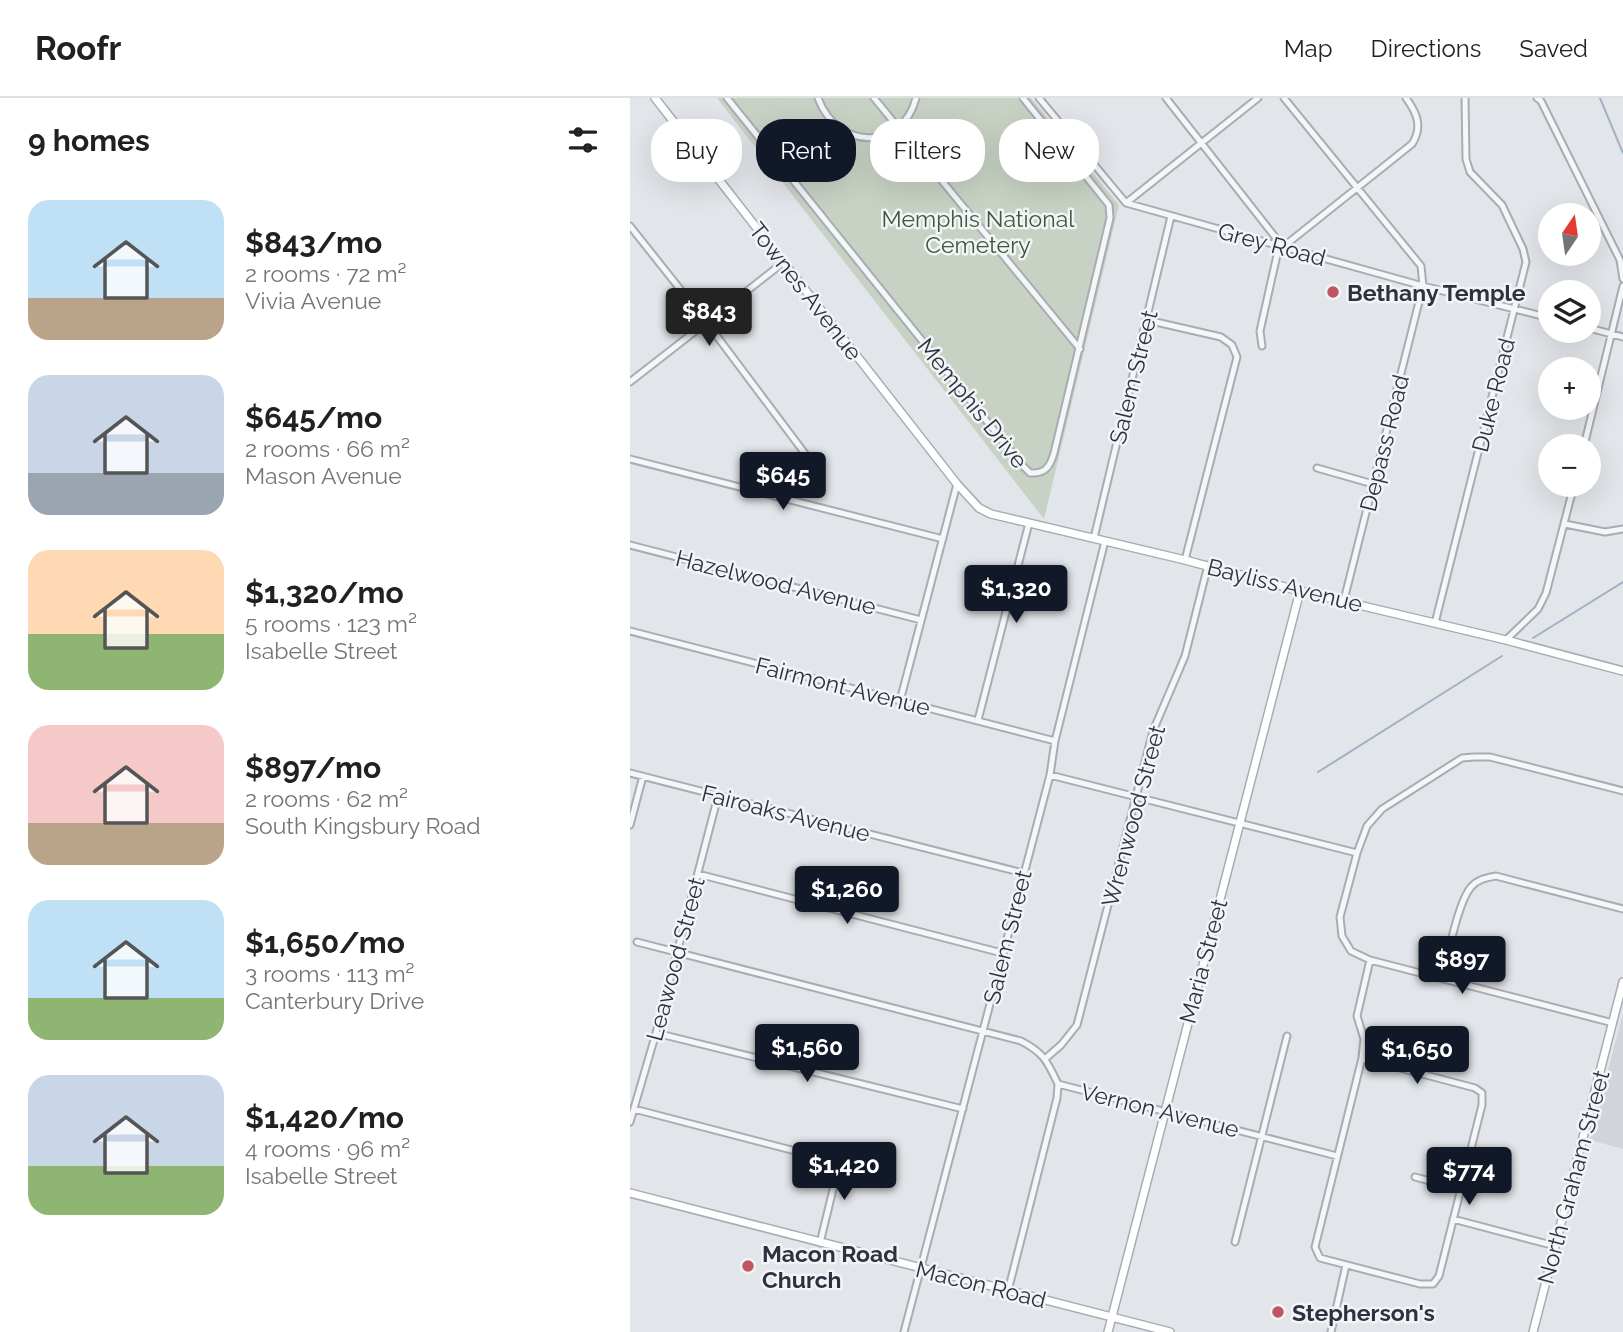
<!DOCTYPE html>
<meta charset="utf-8">
<style>
:root{--surface:#fff;--page:#f6f6f6;--text:#202124;--muted:#757577;--line:#e0e0e0;--accent:#111827}
body{margin:0;font-family:Raleway,sans-serif;background:var(--page);color:var(--text);height:100vh;display:flex;flex-direction:column;font-size:26px;white-space:nowrap}
*{box-sizing:border-box;margin:0}
p{font-size:23px;color:var(--muted)}
.icon{flex:none;width:38px;height:38px;fill:none;stroke:currentColor;stroke-width:2;stroke-linecap:round;stroke-linejoin:round}
.map{position:relative;flex:1;overflow:hidden}
.side{display:flex;flex-direction:column;background:var(--surface);width:630px}
.side>*{flex:none}
.guide{position:absolute;left:21px;top:21px;width:665px;height:63px;display:flex;gap:14px}
.needle{width:46px;rotate:13deg}
.fabs{position:absolute;left:908px;top:105px;display:grid;gap:14px}
.fabs a{display:grid;place-items:center;width:63px;height:63px;border-radius:50%;background:var(--surface);box-shadow:0 7px 28px #0002;font-size:35px}
.price{position:absolute;translate:-50% -60px;padding:0 16px;border-radius:7px;background:var(--accent);color:#fff;font-size:23px;line-height:46px;filter:drop-shadow(0 2px 4px #0008)}
.price::after{content:'';position:absolute;left:50%;top:42px;width:21px;height:16px;margin-left:-10px;background:inherit;clip-path:polygon(0 0,100% 0,50% 100%)}
.price.current{background:#222;color:#fff}
ul{padding:0;list-style:none}
li{display:flex;align-items:center;gap:21px;height:175px;padding:0 28px}
li span{display:grid;place-items:center;flex:none;width:196px;height:140px;border-radius:21px;color:#555}
li>.icon{margin-inline-start:auto}
span .icon{width:84px;height:84px;fill:#fffc;stroke-width:1}
li b{font-size:30px}
h2{display:flex;justify-content:space-between;align-items:center;height:84px;padding:0 28px;font-size:30px}
.chip{padding:0 24px;border-radius:28px;background:var(--surface);box-shadow:0 7px 28px #0002;font-size:24px;line-height:63px}
.chip.current{background:var(--accent);color:#fff}
header{display:flex;align-items:center;gap:42px;box-sizing:border-box;height:98px;padding:0 35px;background:var(--surface);border-bottom:2px solid var(--line)}
header strong{font-size:33px}
nav{display:flex;gap:38px;margin-inline-start:auto;font-size:24px}
main{display:flex;flex:1;min-height:0}
.map>svg:first-child{display:block}
</style>
<header>
<strong>Roofr</strong>
<nav><a>Map</a><a>Directions</a><a>Saved</a></nav>
</header>
<main>
<section class="side">
<h2>9 homes<svg class="icon" aria-label="filters" viewBox="0 0 24 24"><path d="M4 7h16M4 17h16"/><circle cx="9" cy="7" r="2"/><circle cx="15" cy="17" r="2"/></svg></h2>
<ul>
<li><span style="background:linear-gradient(#bfe0f5 70%,#b9a48a 0)"><svg class="icon" aria-label="home" viewBox="0 0 24 24"><path d="M3 11l9-7 9 7M6 9v11h12V9"/></svg></span><div><b>$843/mo</b><p>2 rooms · 72 m²</p><p>Vivia Avenue</p></div></li>
<li><span style="background:linear-gradient(#c9d6e8 70%,#9aa5b1 0)"><svg class="icon" aria-label="home" viewBox="0 0 24 24"><path d="M3 11l9-7 9 7M6 9v11h12V9"/></svg></span><div><b>$645/mo</b><p>2 rooms · 66 m²</p><p>Mason Avenue</p></div></li>
<li><span style="background:linear-gradient(#ffd9b3 60%,#8fb573 0)"><svg class="icon" aria-label="home" viewBox="0 0 24 24"><path d="M3 11l9-7 9 7M6 9v11h12V9"/></svg></span><div><b>$1,320/mo</b><p>5 rooms · 123 m²</p><p>Isabelle Street</p></div></li>
<li><span style="background:linear-gradient(#f6c9c9 70%,#b9a48a 0)"><svg class="icon" aria-label="home" viewBox="0 0 24 24"><path d="M3 11l9-7 9 7M6 9v11h12V9"/></svg></span><div><b>$897/mo</b><p>2 rooms · 62 m²</p><p>South Kingsbury Road</p></div></li>
<li><span style="background:linear-gradient(#bfe0f5 70%,#8fb573 0)"><svg class="icon" aria-label="home" viewBox="0 0 24 24"><path d="M3 11l9-7 9 7M6 9v11h12V9"/></svg></span><div><b>$1,650/mo</b><p>3 rooms · 113 m²</p><p>Canterbury Drive</p></div></li>
<li><span style="background:linear-gradient(#c9d6e8 65%,#8fb573 0)"><svg class="icon" aria-label="home" viewBox="0 0 24 24"><path d="M3 11l9-7 9 7M6 9v11h12V9"/></svg></span><div><b>$1,420/mo</b><p>4 rooms · 96 m²</p><p>Isabelle Street</p></div></li>
</ul>
</section>
<div class="map">
<svg width="993" height="1234" viewBox="0 0 993 1234">
<rect width="100%" height="100%" fill="#e2e5e9"/>
<path fill="#d1d4db" d="M993 915V1051L960 1042Z"/>
<path fill="#c7d2c4" d="M87 0H401L489 107 414 421Z"/>
<g fill="none" stroke-linecap="round" stroke-linejoin="round">
<path stroke="#a2b1c5" stroke-width="2" d="M970 0 993 55
M903 540 993 484
M688 674 872 558"/>
<g stroke="#a8acb3" stroke-width="9">
<path id="street" d="M97 0 392 367 400 375C415 376 420 369 424 355L480 120 479 107 393 0
M188 0C207 52 272 54 286 0
M244 0 450 251
M409 0 496 105 793 188 920 220
M536 0 653 149 782 46C793 29 787 15 776 0
M654 0 791 168 793 188 714 502
M907 0 911 3 990 162 993 181
M496 105 628 0
M0 128 77 225 176 357
M517 222 591 239 602 247 607 259 555 462
M959 230 993 239
M632 248 630 233 649 148
M0 284 154 164
M954 348 993 188
M0 361 313 441
M687 370 743 386
M935 426 975 434 993 431
M464 440 541 118
M0 447 291 522
M805 525 896 164 893 151 872 107 840 74 836 61 835 0
M0 533 425 643
M876 542 908 511 916 495 944 387
M270 603 327 386
M348 622 399 425
M0 675 393 775
M420 677 727 755
M0 727 13 678
M68 776 372 855
M7 844 391 943C414 955 417 963 428 986L707 1058
M812 879C818 858 828 804 841 789 848 781 856 780 866 778L993 811
M983 925 740 862 721 853 712 838 710 819 727 755 737 728 752 711 832 660 844 659H860L993 693
M26 935 333 1011
M416 960 431 947 447 927 523 633 555 558 578 467
M732 960 845 990 852 995V1007L809 1178 803 1186H790L690 1160 685 1149 732 960 734 941 727 918 740 862
M4 1011 200 1062 205 1066 207 1075 190 1145
M0 1024 26 935 88 698
M785 1079 830 1091
M823 1121 925 1148
M605 1144 657 938
M378 1193 427 1000 428 986
M274 1234 420 677 425 643 475 443
M701 1234 716 1167"/>
</g>
<g stroke="#a8acb3" stroke-width="10">
<path id="secondary" d="M25 0 327 386 349 410 361 416 555 462 670 493 876 542 993 573
M0 1095 540 1234
M478 1234 670 493
M903 1234 993 884"/>
</g>
<use href="#street" stroke="#f5f6f8" stroke-width="5"/>
<use href="#secondary" stroke="#fff" stroke-width="7"/>
</g>
<g fill="#c05662" stroke="#f2f4f7" stroke-width="2.5">
<circle cx="703" cy="194" r="7"/>
<circle cx="118" cy="1168" r="7"/>
<circle cx="648" cy="1214" r="7"/>
</g>
<g text-anchor="middle" dominant-baseline="central" stroke-width="5" stroke-linejoin="round" paint-order="stroke">
<g font-size="23" fill="#40593b" stroke="#f2f4f7">
<text x="348" y="120">Memphis National<tspan x="348" dy="26">Cemetery</tspan></text>
</g>
<g font-size="23" fill="#2c323f" stroke="#f2f4f7">
<text transform="translate(642 146) rotate(15)">Grey Road</text>
<text transform="translate(176 193) rotate(52)">Townes Avenue</text>
<text transform="translate(503 279) rotate(-76)">Salem Street</text>
<text transform="translate(863 297) rotate(-76)">Duke Road</text>
<text transform="translate(343 305) rotate(51)">Memphis Drive</text>
<text transform="translate(754 345) rotate(-76)">Depass Road</text>
<text transform="translate(146 484) rotate(14)">Hazelwood Avenue</text>
<text transform="translate(655 487) rotate(14)">Bayliss Avenue</text>
<text transform="translate(213 588) rotate(14)">Fairmont Avenue</text>
<text transform="translate(156 715) rotate(14)">Fairoaks Avenue</text>
<text transform="translate(503 718) rotate(-75)">Wrenwood Street</text>
<text transform="translate(377 839) rotate(-76)">Salem Street</text>
<text transform="translate(45 861) rotate(-75)">Leawood Street</text>
<text transform="translate(573 863) rotate(-75)">Maria Street</text>
<text transform="translate(530 1012) rotate(14)">Vernon Avenue</text>
<text transform="translate(943 1079) rotate(-75)">North Graham Street</text>
<text transform="translate(351 1186) rotate(14)">Macon Road</text>
</g>
<g font-size="23" font-weight="bold" fill="#2c323f" stroke="#f2f4f7" text-anchor="start">
<text x="717" y="194">Bethany Temple</text>
<text x="132" y="1155">Macon Road<tspan x="132" dy="26">Church</tspan></text>
<text x="662" y="1214">Stepherson's</text>
</g>
</g>
</svg>
<div class="fabs">
<a><svg class="needle" viewBox="-14 -14 28 28"><path d="M0-13l5 13h-10z" fill="#e53935"/><path d="M0 13l5-13h-10z" fill="#757577"/></svg></a>
<a><svg class="icon" aria-label="layers" viewBox="0 0 24 24"><path d="M12 4l9 5-9 5-9-5zM3 14l9 5 9-5"/></svg></a>
<a>+</a>
<a>−</a>
</div>
<b class="price current" style="left:79px;top:250px">$843</b>
<b class="price" style="left:153px;top:414px">$645</b>
<b class="price" style="left:386px;top:527px">$1,320</b>
<b class="price" style="left:217px;top:828px">$1,260</b>
<b class="price" style="left:832px;top:898px">$897</b>
<b class="price" style="left:177px;top:986px">$1,560</b>
<b class="price" style="left:787px;top:988px">$1,650</b>
<b class="price" style="left:214px;top:1104px">$1,420</b>
<b class="price" style="left:839px;top:1109px">$774</b>
<div class="guide">
<a class="chip">Buy</a>
<a class="chip current">Rent</a>
<a class="chip">Filters</a>
<a class="chip">New</a>
</div>
</div>
</main>
